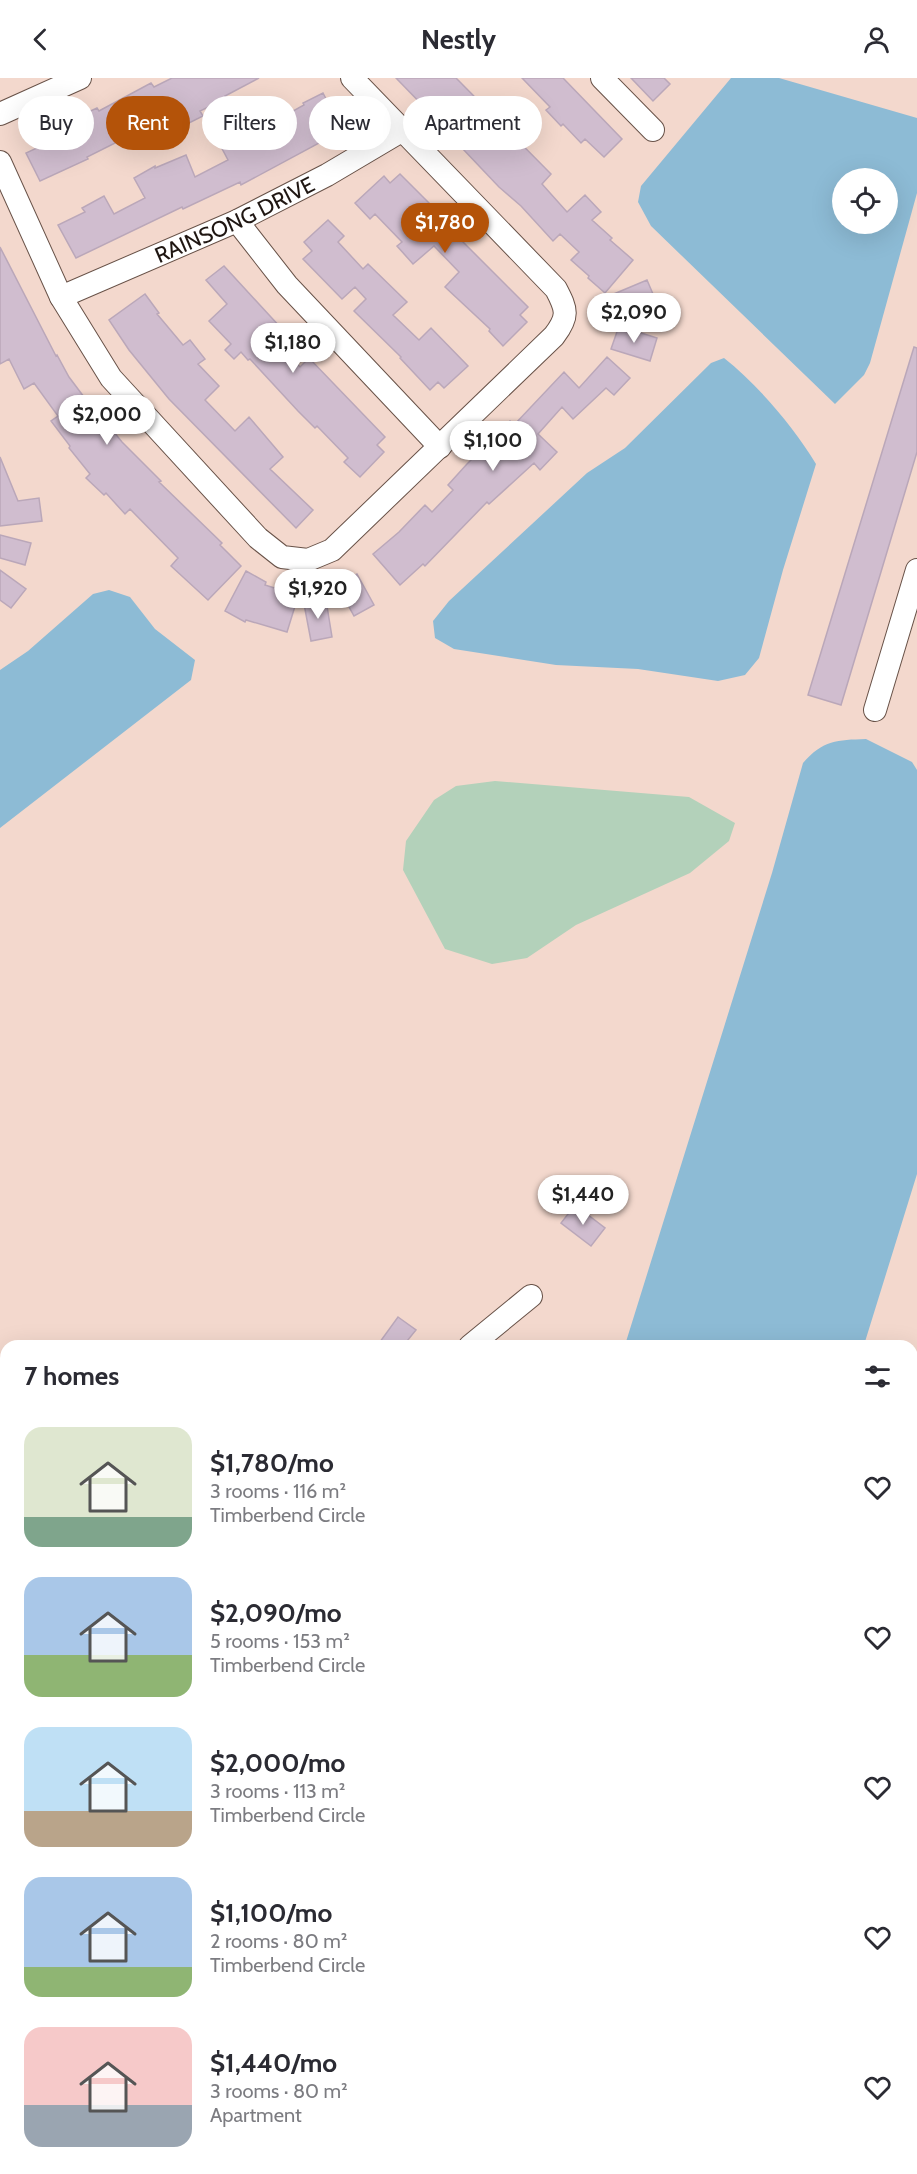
<!DOCTYPE html>
<meta charset="utf-8">
<style>
:root{--surface:#fff;--page:#f7f7f7;--text:#2b2b33;--muted:#7c7c81;--accent:#b45309}
body{margin:0;font-family:Cabin,sans-serif;background:var(--page);color:var(--text);height:100vh;display:flex;flex-direction:column;font-size:22px;white-space:nowrap}
*{box-sizing:border-box;margin:0}
p{font-size:20px;color:var(--muted)}
.icon{flex:none;width:33px;height:33px;fill:none;stroke:currentColor;stroke-width:2;stroke-linecap:round;stroke-linejoin:round}
.map{position:relative;flex:1;overflow:hidden}
.panel{position:absolute;left:0px;top:1262px;width:918px;height:836px;display:flex;flex-direction:column;background:var(--surface);border-radius:18px 18px 0 0;box-shadow:0 6px 24px #0002}
.panel>*{flex:none}
.banner{position:absolute;left:18px;top:18px;width:600px;height:54px;display:flex;gap:12px}
.fabs{position:absolute;left:832px;top:90px;display:grid;gap:12px}
.fabs a{display:grid;place-items:center;width:66px;height:66px;border-radius:50%;background:var(--surface);box-shadow:0 6px 24px #0002;font-size:30px}
.price{position:absolute;translate:-50% -51px;padding:0 14px;border-radius:21px;background:#fff;color:#222;font-size:20px;line-height:39px;filter:drop-shadow(0 2px 3px #0008)}
.price::after{content:'';position:absolute;left:50%;top:36px;width:18px;height:14px;margin-left:-9px;background:inherit;clip-path:polygon(0 0,100% 0,50% 100%)}
.price.active{background:var(--accent);color:#fff}
ul{padding:0;list-style:none}
li{display:flex;align-items:center;gap:18px;height:150px;padding:0 24px}
li span{display:grid;place-items:center;flex:none;width:168px;height:120px;border-radius:18px;color:#555}
li>.icon{margin-inline-start:auto}
span .icon{width:72px;height:72px;fill:#fffc;stroke-width:1}
li b{font-size:26px}
h2{display:flex;justify-content:space-between;align-items:center;height:72px;padding:0 24px;font-size:26px}
.tag{padding:0 21px;border-radius:27px;background:var(--surface);box-shadow:0 6px 24px #0002;font-size:21px;line-height:54px}
.tag.active{background:var(--accent);color:#fff}
header{display:flex;justify-content:space-between;align-items:center;height:78px;padding:0 24px;background:var(--surface);font-size:27px;font-weight:700}
.map>svg:first-child{display:block}
</style>
<header><svg class="icon" aria-label="back" viewBox="0 0 24 24"><path d="M15 5l-7 7 7 7"/></svg>Nestly<svg class="icon" aria-label="person" viewBox="0 0 24 24"><circle cx="12" cy="8" r="4"/><path d="M4 21q1-7 8-7t8 7"/></svg></header>
<div class="map">
<svg width="917" height="2096" viewBox="0 0 917 2096">
<rect width="100%" height="100%" fill="#f3d8cd"/>
<path fill="#b3d1ba" d="M495 703 689 719 735 745 729 763 690 795 576 847 527 880 492 886 445 871 403 792 406 763 434 722 456 708Z"/>
<path fill="#8dbbd5" fill-rule="evenodd" d="M731 0H779L917 40V115L870 285 864 297 835 326 651 148 638 124 641 108ZM888 100V146H843V100Z
M724 280C758 307 794 349 816 386L783 492 759 580 745 597 718 603 638 591 556 587 454 571 435 560 433 543 449 523 587 395 625 370 711 285Z
M109 512 130 519 155 551 195 582 191 602 0 750V592L28 573 93 516Z
M866 661 912 684 917 692V1096L864 1267H625L772 795 803 685C823 662 837 662 866 661Z
M0 1293H6V1404L0 1407Z
M912 1696 917 1697V1986L912 1987Z
M485 2091H571L558 2096H483Z"/>
<path fill="#d0bdcf" stroke="#baa7b9" stroke-width="1.5" d="M172 0H259L225 18 227 20 200 33 203 38 181 49 179 46 155 58 151 50 123 65 121 62 87 79 88 81 40 103 26 75 37 70 32 60 97 30 99 33 151 5 154 9Z
M396 0H456L551 96 542 106 567 134 585 117 601 134 592 142 612 160 610 162 633 182 605 215 588 200 589 198 571 182 579 174 560 156 553 163 521 128 499 109 462 70 463 69Z
M522 0H563L622 61 604 79 585 61 581 65 563 46 561 48 546 32 550 29Z
M631 0H664L670 6 653 23Z
M323 15 337 42 328 46 334 57 241 107 240 104 183 131 182 129 76 180 58 147 85 134 82 130 104 118 114 136 145 120 134 100 155 88V90L186 77 195 99 228 82 218 63 239 52 241 56 268 42 270 46 304 27 303 25Z
M400 96 437 133 453 151 451 152 528 229 520 237 527 244 503 268 489 253 490 251 445 209 459 194 434 168 413 186 397 168 402 164 375 136 370 141 355 125 384 98 390 105Z
M328 142 344 158 338 164 363 191 368 186 407 224 393 237 419 262 431 250 468 288 444 310 438 304 430 312 400 280 401 279 354 233 366 221 355 209 342 221 303 181 312 173 304 164Z
M0 169 56 278 57 277 69 299 84 319 85 318 122 364 161 403 159 404 222 465 220 467 241 488 208 522 171 488 178 480 130 431 125 436 106 415 104 417 86 400 90 396 69 370 70 368 51 343 58 338 34 305 24 311 9 281 0 286Z
M224 188 293 263 284 271 300 289 309 280 385 359 377 367 384 374 360 399 344 384 348 380 317 348 315 350 298 333 250 281 248 282 241 274 234 281 225 272 231 266 209 243 227 226 206 202Z
M647 202 656 223 618 239 609 218Z
M145 216 159 235 157 236 183 267 190 262 205 281 198 286 219 308 205 322 235 353 249 339 283 379 270 391 313 432 296 450 169 321 129 272 109 242Z
M619 248 657 260 650 283 611 271Z
M914 269 917 270V374L841 627 808 617Z
M607 279 630 300 614 317 606 310 573 341 562 329 538 356 557 374 540 392 534 385 489 426 487 424 425 488 423 486 400 507 373 476 399 454 425 427 432 434 453 412 448 407 467 386 510 343 514 347 564 294 579 310Z
M0 379 18 423 39 420 42 443 0 448Z
M0 457 31 465 25 487 0 480Z
M0 492 26 511 11 530 0 522Z
M246 493 266 504 265 507 284 513 282 521 296 525 287 554 246 542 245 544 225 533Z
M357 496 374 527 354 538 337 507Z
M326 522 332 559 311 563 304 526Z
M575 1127 605 1150 591 1168 561 1145Z
M398 1239 416 1252 403 1268H377Z"/>
<g fill="none" stroke-linecap="round" stroke-linejoin="round">
<g stroke="#685248" stroke-width="24">
<g id="minor">
<path d="M602 0 653 52"/>
<path d="M0 36 80 0"/>
<path d="M0 84 61 219 111 300 258 460 282 479 308 482 332 472 554 258C569 238 567 232 556 211L352 0"/>
<path d="M237 143 287 207 440 369"/>
<path id="s1" d="M61 219 237 143 327 97 403 52"/>
<path d="M875 632 917 492"/>
<path d="M470 1268 531 1218"/>
<path d="M912 1578 917 1579"/>
<path d="M0 1579 6 1571"/>
<path d="M0 2005 6 2023"/>
<path d="M29 2091 31 2096"/>
<path d="M288 2091 300 2096"/>
<path d="M800 2091 802 2096"/>
</g>
</g>
<use href="#minor" stroke="#fff" stroke-width="22"/>
</g>
<g text-anchor="middle" dominant-baseline="central" stroke-width="4.5" stroke-linejoin="round" paint-order="stroke">
<g font-size="22" fill="#1f1612" stroke="#fce7de">
<text stroke="none"><textPath href="#s1" startOffset="190">RAINSONG DRIVE</textPath></text>
</g>
</g>
</svg>
<div class="fabs">
<a><svg class="icon" aria-label="locate" viewBox="0 0 24 24"><circle cx="12" cy="12" r="6"/><path d="M12 2v4M12 18v4M2 12h4M18 12h4"/></svg></a>
</div>
<b class="price active" style="left:445px;top:176px">$1,780</b>
<b class="price" style="left:634px;top:266px">$2,090</b>
<b class="price" style="left:293px;top:296px">$1,180</b>
<b class="price" style="left:107px;top:368px">$2,000</b>
<b class="price" style="left:493px;top:394px">$1,100</b>
<b class="price" style="left:318px;top:542px">$1,920</b>
<b class="price" style="left:583px;top:1148px">$1,440</b>
<div class="banner">
<a class="tag">Buy</a>
<a class="tag active">Rent</a>
<a class="tag">Filters</a>
<a class="tag">New</a>
<a class="tag">Apartment</a>
</div>
<section class="panel">
<h2>7 homes<svg class="icon" aria-label="filters" viewBox="0 0 24 24"><path d="M4 7h16M4 17h16"/><circle cx="9" cy="7" r="2"/><circle cx="15" cy="17" r="2"/></svg></h2>
<ul>
<li><span style="background:linear-gradient(#dfe7d0 75%,#7fa58c 0)"><svg class="icon" aria-label="home" viewBox="0 0 24 24"><path d="M3 11l9-7 9 7M6 9v11h12V9"/></svg></span><div><b>$1,780/mo</b><p>3 rooms · 116 m²</p><p>Timberbend Circle</p></div><svg class="icon" aria-label="heart" viewBox="0 0 24 24"><path d="M12 20l-8-8c-3-5 5-10 8-4 3-6 11-1 8 4z"/></svg></li>
<li><span style="background:linear-gradient(#a9c7e8 65%,#8fb573 0)"><svg class="icon" aria-label="home" viewBox="0 0 24 24"><path d="M3 11l9-7 9 7M6 9v11h12V9"/></svg></span><div><b>$2,090/mo</b><p>5 rooms · 153 m²</p><p>Timberbend Circle</p></div><svg class="icon" aria-label="heart" viewBox="0 0 24 24"><path d="M12 20l-8-8c-3-5 5-10 8-4 3-6 11-1 8 4z"/></svg></li>
<li><span style="background:linear-gradient(#bfe0f5 70%,#b9a48a 0)"><svg class="icon" aria-label="home" viewBox="0 0 24 24"><path d="M3 11l9-7 9 7M6 9v11h12V9"/></svg></span><div><b>$2,000/mo</b><p>3 rooms · 113 m²</p><p>Timberbend Circle</p></div><svg class="icon" aria-label="heart" viewBox="0 0 24 24"><path d="M12 20l-8-8c-3-5 5-10 8-4 3-6 11-1 8 4z"/></svg></li>
<li><span style="background:linear-gradient(#a9c7e8 75%,#8fb573 0)"><svg class="icon" aria-label="home" viewBox="0 0 24 24"><path d="M3 11l9-7 9 7M6 9v11h12V9"/></svg></span><div><b>$1,100/mo</b><p>2 rooms · 80 m²</p><p>Timberbend Circle</p></div><svg class="icon" aria-label="heart" viewBox="0 0 24 24"><path d="M12 20l-8-8c-3-5 5-10 8-4 3-6 11-1 8 4z"/></svg></li>
<li><span style="background:linear-gradient(#f6c9c9 65%,#9aa5b1 0)"><svg class="icon" aria-label="home" viewBox="0 0 24 24"><path d="M3 11l9-7 9 7M6 9v11h12V9"/></svg></span><div><b>$1,440/mo</b><p>3 rooms · 80 m²</p><p>Apartment</p></div><svg class="icon" aria-label="heart" viewBox="0 0 24 24"><path d="M12 20l-8-8c-3-5 5-10 8-4 3-6 11-1 8 4z"/></svg></li>
</ul>
</section>
</div>
